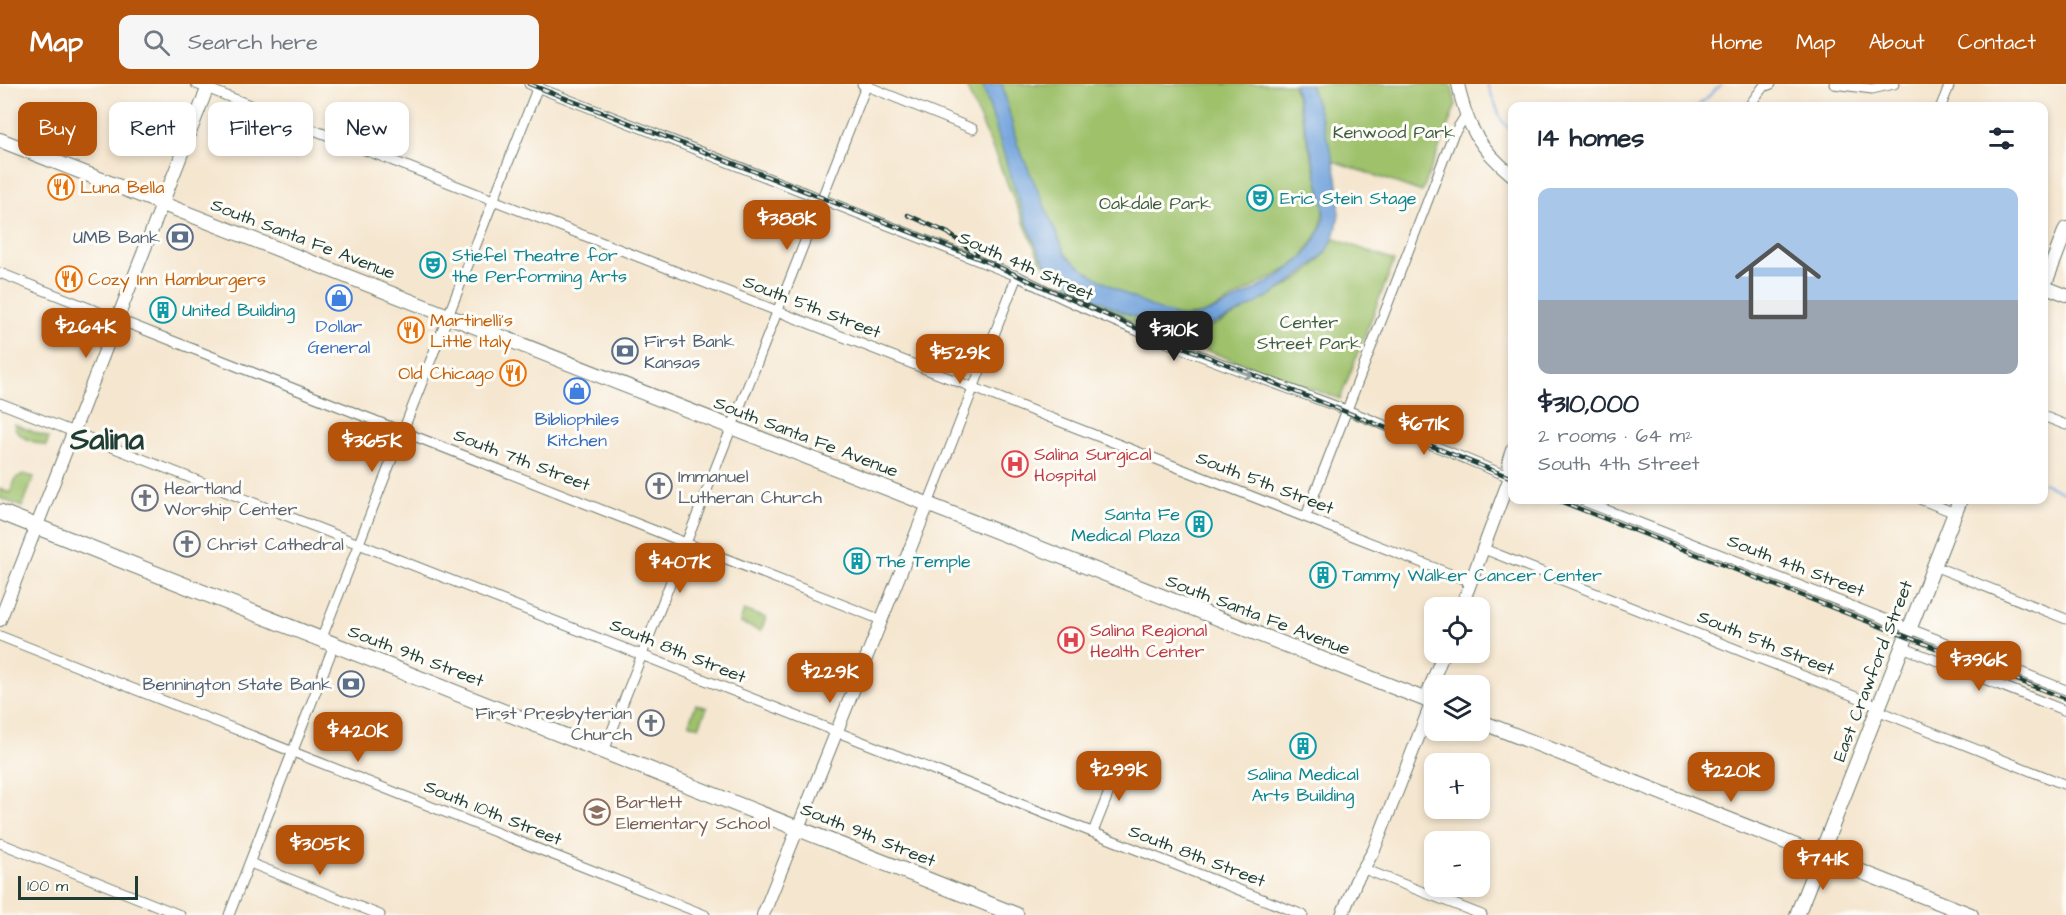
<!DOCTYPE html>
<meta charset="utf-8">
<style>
:root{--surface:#fff;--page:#f6f6f7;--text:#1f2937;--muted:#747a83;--accent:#b45309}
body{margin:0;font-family:"Architects Daughter",sans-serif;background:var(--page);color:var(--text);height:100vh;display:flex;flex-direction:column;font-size:22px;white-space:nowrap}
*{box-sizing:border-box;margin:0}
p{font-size:20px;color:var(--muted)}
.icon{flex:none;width:33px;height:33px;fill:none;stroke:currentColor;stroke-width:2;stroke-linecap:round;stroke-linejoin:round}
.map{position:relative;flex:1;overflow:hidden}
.drawer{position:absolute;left:1508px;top:18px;width:540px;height:402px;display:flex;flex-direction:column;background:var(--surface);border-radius:12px;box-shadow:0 3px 9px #0003}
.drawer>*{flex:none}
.top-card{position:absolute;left:18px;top:18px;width:570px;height:54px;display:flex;gap:12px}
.fabs{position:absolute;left:1424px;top:513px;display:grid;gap:12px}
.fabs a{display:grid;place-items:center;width:66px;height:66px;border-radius:12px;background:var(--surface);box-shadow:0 3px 9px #0003;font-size:30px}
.scale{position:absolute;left:18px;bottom:15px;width:120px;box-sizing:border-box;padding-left:6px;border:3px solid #1f3d34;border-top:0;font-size:16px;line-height:21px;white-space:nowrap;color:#1f3d34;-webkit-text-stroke:4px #fdfcf7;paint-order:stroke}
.price{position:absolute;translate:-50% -51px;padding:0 14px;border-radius:12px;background:var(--accent);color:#fff;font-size:20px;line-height:39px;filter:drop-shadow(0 2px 3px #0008)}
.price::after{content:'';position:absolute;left:50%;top:36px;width:18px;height:14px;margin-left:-9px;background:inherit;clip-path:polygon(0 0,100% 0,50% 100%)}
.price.current{background:#222;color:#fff}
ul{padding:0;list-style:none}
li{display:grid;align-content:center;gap:12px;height:318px;padding:0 30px}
li span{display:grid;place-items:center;height:186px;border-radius:12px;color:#555}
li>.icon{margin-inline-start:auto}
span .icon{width:108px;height:108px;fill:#fffc;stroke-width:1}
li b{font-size:26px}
h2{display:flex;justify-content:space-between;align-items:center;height:72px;padding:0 30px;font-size:26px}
.pill{padding:0 21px;border-radius:12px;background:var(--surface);box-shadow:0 3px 9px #0003;font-size:21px;line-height:54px}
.pill.current{background:var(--accent);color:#fff}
header{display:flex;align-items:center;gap:36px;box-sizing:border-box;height:84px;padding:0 30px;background:var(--accent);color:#fff}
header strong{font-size:28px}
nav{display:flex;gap:33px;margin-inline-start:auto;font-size:21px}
.search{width:420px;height:54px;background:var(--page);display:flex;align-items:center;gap:15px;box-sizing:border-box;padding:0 21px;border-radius:12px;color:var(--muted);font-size:22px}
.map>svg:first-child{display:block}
</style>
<header>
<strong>Map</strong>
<div class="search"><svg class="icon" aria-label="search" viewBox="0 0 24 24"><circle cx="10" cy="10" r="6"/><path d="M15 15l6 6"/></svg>Search here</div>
<nav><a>Home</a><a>Map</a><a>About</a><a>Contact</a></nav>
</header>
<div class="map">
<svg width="2066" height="831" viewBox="0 0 2066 831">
<rect width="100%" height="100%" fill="#fdfcf7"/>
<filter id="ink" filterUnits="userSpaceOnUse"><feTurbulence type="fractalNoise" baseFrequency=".0167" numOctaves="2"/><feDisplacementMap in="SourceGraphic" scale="12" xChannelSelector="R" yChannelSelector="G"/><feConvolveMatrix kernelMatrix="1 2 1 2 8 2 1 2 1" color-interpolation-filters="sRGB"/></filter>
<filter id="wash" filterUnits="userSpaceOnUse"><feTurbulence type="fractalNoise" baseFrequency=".008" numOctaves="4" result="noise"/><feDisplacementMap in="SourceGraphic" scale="24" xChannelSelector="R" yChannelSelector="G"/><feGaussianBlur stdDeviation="1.35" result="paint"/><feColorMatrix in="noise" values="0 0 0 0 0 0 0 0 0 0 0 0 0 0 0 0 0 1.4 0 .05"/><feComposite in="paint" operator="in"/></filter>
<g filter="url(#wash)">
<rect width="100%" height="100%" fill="#f5e6cf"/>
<path fill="#9ec16b" stroke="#5e7f50" stroke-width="1.5" d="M965 0H1293L1324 121 1320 146 1302 174 1289 184 1203 231 1185 232 1165 243C1178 246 1192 247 1206 244 1221 240 1235 231 1248 223 1280 206 1319 190 1333 154L1394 177 1340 315 1155 248 1088 218 1040 176Z
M1310 0H1451L1456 21 1422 108 1333 77Z
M14 340 49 354 46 362C34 358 16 354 14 340Z
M23 390 34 393 22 423 0 414V405L10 409 16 394Z
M744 526 766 534 761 547 740 539Z
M696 620 707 624 699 643 689 639Z"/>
<path fill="#71a2dc" stroke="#487088" stroke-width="1.5" d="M982 0H1002L1017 59 1066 171C1088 191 1158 232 1187 233 1210 233 1287 191 1303 173 1312 162 1322 147 1324 133 1325 121 1321 109 1318 97 1311 65 1302 32 1294 0H1310C1322 40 1347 100 1337 141 1336 149 1332 160 1327 166 1306 195 1222 244 1187 246 1152 247 1069 206 1046 179 1038 170 1035 157 1030 146 1010 99 999 48 982 0Z"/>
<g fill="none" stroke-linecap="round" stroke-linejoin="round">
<path stroke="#71a2dc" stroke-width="2" d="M1487 0 1502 37 1512 47
M1698 22 1722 0
M2043 399 2066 409"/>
</g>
</g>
<g filter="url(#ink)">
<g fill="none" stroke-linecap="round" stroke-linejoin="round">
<g stroke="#6a786a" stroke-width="11">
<path id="minor" d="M196 0 1471 498
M529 0 1017 192C1123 246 1234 284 1346 326 1401 347 1455 371 1510 393
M862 0 973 45
M1834 0 1872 5 1894 0
M1749 22 1763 3 1771 0
M1941 22 1950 0
M0 189 879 535
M0 319 1303 831
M2043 332 2066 341
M1581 416 2066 606
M1922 416 1955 429
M928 420 1017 192
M1306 432 1453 51 1466 31
M1484 465 1879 622 1882 628 2066 701
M1934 482 2066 535
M0 552 705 831
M321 556 539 0
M1902 563 2066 627
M604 667 867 0
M1093 748 1121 678
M0 759 180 831
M250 779 380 831
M1364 785 1482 831
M229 831 334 561"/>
</g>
<g stroke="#6a786a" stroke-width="14">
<path id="tertiary" d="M1458 0C1466 41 1479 64 1512 91
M2043 202 2066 211
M1461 524 1510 393 1509 375 1512 366
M0 536 209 0
M1425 616 1444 568
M763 831 928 420
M1342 831 1356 797 1374 766 1432 618"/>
</g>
<g stroke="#6a786a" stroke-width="16">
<path id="secondary" d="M0 56 1434 619
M2043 204 2066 145
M1479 637 1971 831
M1797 831 1960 416"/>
</g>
<g stroke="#6a786a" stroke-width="17">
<path id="primary" d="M0 428 1016 831"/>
</g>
<use href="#minor" stroke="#fff" stroke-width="9"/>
<use href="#tertiary" stroke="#fff" stroke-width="12"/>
<use href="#secondary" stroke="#fff" stroke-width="14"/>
<use href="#primary" stroke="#fff" stroke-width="15"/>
<g stroke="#1f3d34" stroke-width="4.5">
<path id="rail" d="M529 0 985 177 1138 245 1512 394
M908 131 948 149 976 170
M1557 416 2066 615"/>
</g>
<use href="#rail" stroke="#fdfcf7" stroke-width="2" stroke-dasharray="7" stroke-linecap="butt"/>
</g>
<defs><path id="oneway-shaft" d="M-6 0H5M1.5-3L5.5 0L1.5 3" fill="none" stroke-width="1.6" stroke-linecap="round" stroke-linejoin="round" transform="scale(1.5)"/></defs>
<use stroke="#8f9e9a" href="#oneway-shaft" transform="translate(1244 289) rotate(20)"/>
</g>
<defs>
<g id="restaurant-ring" transform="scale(1.35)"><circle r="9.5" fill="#fdfcf7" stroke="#e8710a" stroke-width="1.5"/><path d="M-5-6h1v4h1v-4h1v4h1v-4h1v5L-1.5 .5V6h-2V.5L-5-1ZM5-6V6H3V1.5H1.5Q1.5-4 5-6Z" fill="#e8710a"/></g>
<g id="theatre-ring" transform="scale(1.35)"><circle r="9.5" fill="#fdfcf7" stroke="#0f9aa8" stroke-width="1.5"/><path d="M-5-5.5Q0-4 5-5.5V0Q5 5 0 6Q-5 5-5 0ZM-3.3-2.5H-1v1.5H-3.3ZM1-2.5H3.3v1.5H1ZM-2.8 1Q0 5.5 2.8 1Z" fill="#0f9aa8"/></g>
<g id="bank-ring" transform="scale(1.35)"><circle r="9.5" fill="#fdfcf7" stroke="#5c6f8a" stroke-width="1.5"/><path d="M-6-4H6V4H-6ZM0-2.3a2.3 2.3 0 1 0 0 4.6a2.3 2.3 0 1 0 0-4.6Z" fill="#5c6f8a"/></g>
<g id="shop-ring" transform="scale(1.35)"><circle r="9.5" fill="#fdfcf7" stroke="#3f7fe0" stroke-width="1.5"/><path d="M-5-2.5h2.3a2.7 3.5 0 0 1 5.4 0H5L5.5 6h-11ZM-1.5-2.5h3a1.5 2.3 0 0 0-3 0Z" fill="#3f7fe0"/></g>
<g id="building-ring" transform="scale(1.35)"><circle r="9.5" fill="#fdfcf7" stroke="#0f9aa8" stroke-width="1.5"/><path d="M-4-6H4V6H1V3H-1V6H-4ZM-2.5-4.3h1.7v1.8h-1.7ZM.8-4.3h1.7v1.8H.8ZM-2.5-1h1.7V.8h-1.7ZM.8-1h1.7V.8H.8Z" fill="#0f9aa8"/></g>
<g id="hospital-ring" transform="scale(1.35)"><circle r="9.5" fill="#fdfcf7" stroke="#e0444e" stroke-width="1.5"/><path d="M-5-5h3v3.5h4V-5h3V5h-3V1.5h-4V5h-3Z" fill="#e0444e"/></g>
<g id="church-ring" transform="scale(1.35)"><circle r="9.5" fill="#fdfcf7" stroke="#6b7280" stroke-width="1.5"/><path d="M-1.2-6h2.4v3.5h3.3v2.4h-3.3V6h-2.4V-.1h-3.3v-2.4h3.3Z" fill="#6b7280"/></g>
<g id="school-ring" transform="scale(1.35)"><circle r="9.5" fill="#fdfcf7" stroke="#8d6e63" stroke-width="1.5"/><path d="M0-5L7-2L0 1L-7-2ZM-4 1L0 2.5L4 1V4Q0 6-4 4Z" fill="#8d6e63"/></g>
</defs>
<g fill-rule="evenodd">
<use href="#restaurant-ring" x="61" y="103"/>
<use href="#theatre-ring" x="1260" y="114"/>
<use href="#bank-ring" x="180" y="153"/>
<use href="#theatre-ring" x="433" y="181"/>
<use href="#restaurant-ring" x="69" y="195"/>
<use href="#shop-ring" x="339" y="214"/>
<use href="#building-ring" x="163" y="226"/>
<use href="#restaurant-ring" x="411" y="246"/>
<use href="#bank-ring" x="625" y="267"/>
<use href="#restaurant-ring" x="513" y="289"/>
<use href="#shop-ring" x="577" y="307"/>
<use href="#hospital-ring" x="1015" y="380"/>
<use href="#church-ring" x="659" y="402"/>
<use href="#church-ring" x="145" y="414"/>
<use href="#building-ring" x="1199" y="440"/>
<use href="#church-ring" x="187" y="460"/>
<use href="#building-ring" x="857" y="477"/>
<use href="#building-ring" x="1323" y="491"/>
<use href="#hospital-ring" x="1071" y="556"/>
<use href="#bank-ring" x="351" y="600"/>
<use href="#church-ring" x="651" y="639"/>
<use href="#building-ring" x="1303" y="662"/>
<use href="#school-ring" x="597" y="728"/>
</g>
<g text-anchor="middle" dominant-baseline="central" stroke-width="6" stroke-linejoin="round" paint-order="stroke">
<g font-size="18" fill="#3f5e42" stroke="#fdfcf7">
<text x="1394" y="48">Kenwood Park</text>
<text x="1155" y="119">Oakdale Park</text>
<text x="1309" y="238">Center<tspan x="1309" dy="21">Street Park</tspan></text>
</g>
<g font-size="18" fill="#c56008" stroke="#fdfcf7" text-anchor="start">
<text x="80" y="103">Luna Bella</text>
<text x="88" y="195">Cozy Inn Hamburgers</text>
<text x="430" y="236">Martinelli's<tspan x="430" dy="21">Little Italy</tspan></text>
<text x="494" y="289" text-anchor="end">Old Chicago</text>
</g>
<g font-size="18" fill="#0d838f" stroke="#fdfcf7" text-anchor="start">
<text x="1280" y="114">Eric Stein Stage</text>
<text x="452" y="171">Stiefel Theatre for<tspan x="452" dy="21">the Performing Arts</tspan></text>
<text x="182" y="226">United Building</text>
<text x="1180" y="430" text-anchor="end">Santa Fe<tspan x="1180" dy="21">Medical Plaza</tspan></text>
<text x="876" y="477">The Temple</text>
<text x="1342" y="491">Tammy Walker Cancer Center</text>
<text x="1303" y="690" text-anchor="middle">Salina Medical<tspan x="1303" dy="21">Arts Building</tspan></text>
</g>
<g font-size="18" fill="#4e5e75" stroke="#fdfcf7" text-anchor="end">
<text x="160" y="153">UMB Bank</text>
<text x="644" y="257" text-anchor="start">First Bank<tspan x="644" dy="21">Kansas</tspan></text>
<text x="332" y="600">Bennington State Bank</text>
</g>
<g font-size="18" fill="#1f3d34" stroke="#fdfcf7">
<text transform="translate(303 155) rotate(21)">South Santa Fe Avenue</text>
<text transform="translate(1026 182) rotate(24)">South 4th Street</text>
<text transform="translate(812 223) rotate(21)">South 5th Street</text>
<text transform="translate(806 353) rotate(21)">South Santa Fe Avenue</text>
<text transform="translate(522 376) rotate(21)">South 7th Street</text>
<text transform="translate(1265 399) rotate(21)">South 5th Street</text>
<text transform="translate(1796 482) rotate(21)">South 4th Street</text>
<text transform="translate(1258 531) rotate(21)">South Santa Fe Avenue</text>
<text transform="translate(1766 559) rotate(22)">South 5th Street</text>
<text transform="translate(678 567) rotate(22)">South 8th Street</text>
<text transform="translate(416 572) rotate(21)">South 9th Street</text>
<text transform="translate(1873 587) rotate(-69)">East Crawford Street</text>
<text transform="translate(493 729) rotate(22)">South 10th Street</text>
<text transform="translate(868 751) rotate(22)">South 9th Street</text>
<text transform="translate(1197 772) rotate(21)">South 8th Street</text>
</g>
<g font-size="18" fill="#366cbe" stroke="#fdfcf7">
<text x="339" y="242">Dollar<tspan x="339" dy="21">General</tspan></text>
<text x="577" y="335">Bibliophiles<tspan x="577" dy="21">Kitchen</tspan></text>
</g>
<g font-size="18" fill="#be3a42" stroke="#fdfcf7" text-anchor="start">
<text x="1034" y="370">Salina Surgical<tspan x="1034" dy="21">Hospital</tspan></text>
<text x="1090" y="546">Salina Regional<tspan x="1090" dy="21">Health Center</tspan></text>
</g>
<g font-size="18" fill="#5b616d" stroke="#fdfcf7" text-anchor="start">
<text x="678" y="392">Immanuel<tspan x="678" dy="21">Lutheran Church</tspan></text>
<text x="164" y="404">Heartland<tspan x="164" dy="21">Worship Center</tspan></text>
<text x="207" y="460">Christ Cathedral</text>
<text x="632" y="629" text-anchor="end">First Presbyterian<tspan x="632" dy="21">Church</tspan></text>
</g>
<g font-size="18" fill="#785e54" stroke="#fdfcf7" text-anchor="start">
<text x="616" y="718">Bartlett<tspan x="616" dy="21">Elementary School</tspan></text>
</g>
<g font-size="30" font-weight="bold" fill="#1f3d34" stroke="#fdfcf7">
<text x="107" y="356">Salina</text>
</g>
</g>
</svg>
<div class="fabs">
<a><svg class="icon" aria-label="locate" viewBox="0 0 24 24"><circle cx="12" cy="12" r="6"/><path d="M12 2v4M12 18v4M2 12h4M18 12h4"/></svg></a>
<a><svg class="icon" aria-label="layers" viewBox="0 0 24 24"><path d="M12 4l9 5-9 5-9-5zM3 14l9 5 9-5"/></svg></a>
<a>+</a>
<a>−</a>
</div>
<div class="scale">100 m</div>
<b class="price" style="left:787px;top:167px">$388K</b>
<b class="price" style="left:86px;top:275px">$264K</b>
<b class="price current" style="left:1174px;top:278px">$310K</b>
<b class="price" style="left:960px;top:301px">$529K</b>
<b class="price" style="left:1424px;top:372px">$671K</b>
<b class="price" style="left:372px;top:389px">$365K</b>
<b class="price" style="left:680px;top:510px">$407K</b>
<b class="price" style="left:1979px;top:608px">$396K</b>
<b class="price" style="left:830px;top:620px">$229K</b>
<b class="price" style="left:358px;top:679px">$420K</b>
<b class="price" style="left:1119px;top:718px">$299K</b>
<b class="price" style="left:1731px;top:719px">$220K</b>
<b class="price" style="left:320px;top:792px">$305K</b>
<b class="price" style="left:1823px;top:807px">$741K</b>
<div class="top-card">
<a class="pill current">Buy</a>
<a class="pill">Rent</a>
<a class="pill">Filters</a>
<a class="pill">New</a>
</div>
<section class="drawer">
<h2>14 homes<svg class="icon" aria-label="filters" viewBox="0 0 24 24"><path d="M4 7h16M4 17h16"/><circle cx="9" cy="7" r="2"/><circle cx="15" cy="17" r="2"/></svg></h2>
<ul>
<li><span style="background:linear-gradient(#a9c7e8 60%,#9aa5b1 0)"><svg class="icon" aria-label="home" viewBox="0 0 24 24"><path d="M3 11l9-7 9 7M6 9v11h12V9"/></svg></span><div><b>$310,000</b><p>2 rooms · 64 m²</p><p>South 4th Street</p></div></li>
</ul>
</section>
</div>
